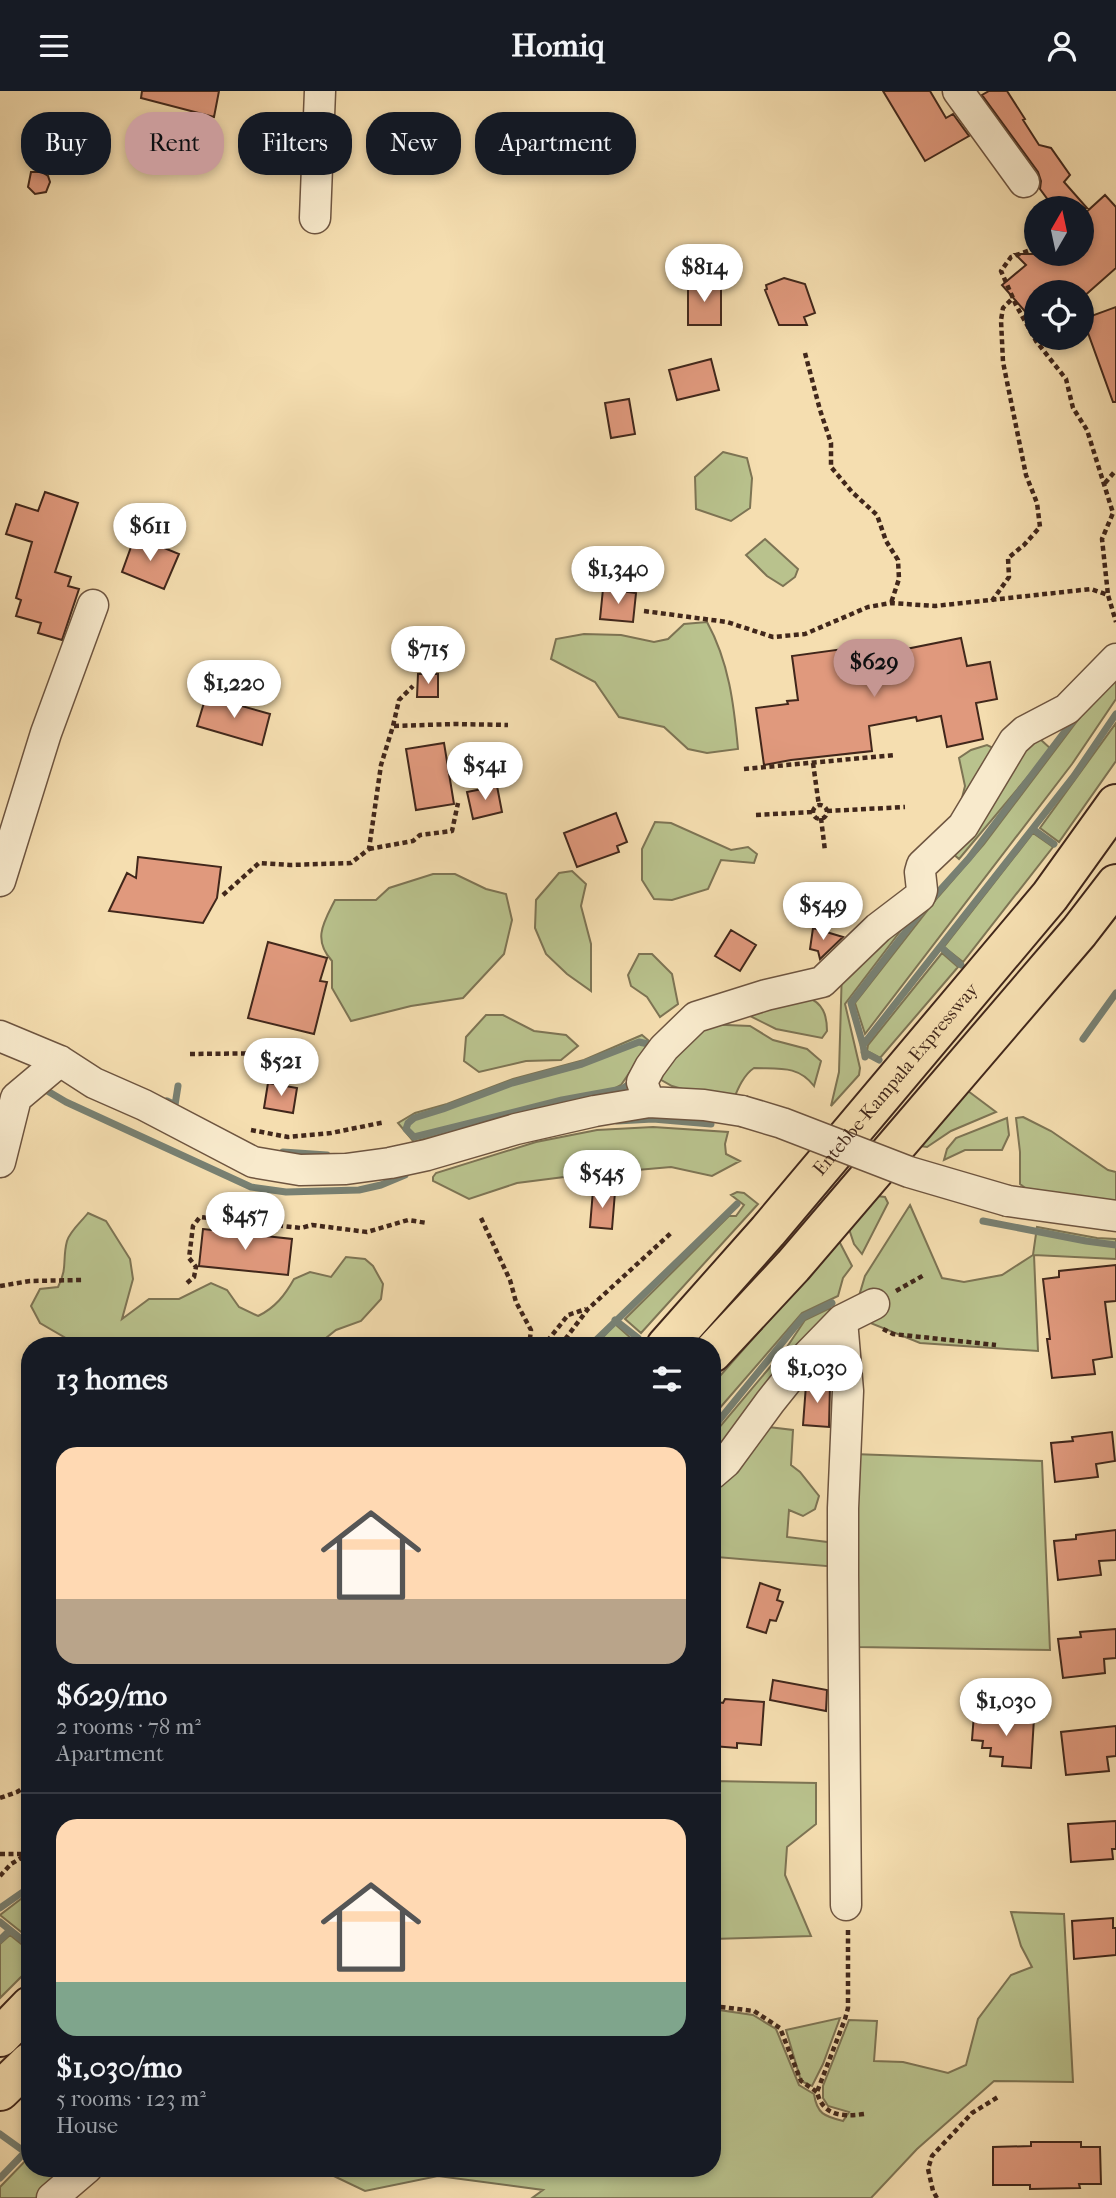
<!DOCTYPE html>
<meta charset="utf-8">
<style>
:root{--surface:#171b24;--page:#242831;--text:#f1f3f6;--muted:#9ea1a6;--line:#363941;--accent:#c59692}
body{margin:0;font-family:"IM FELL French Canon",serif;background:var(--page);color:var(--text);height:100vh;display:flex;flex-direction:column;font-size:26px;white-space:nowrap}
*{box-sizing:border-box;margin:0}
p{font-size:23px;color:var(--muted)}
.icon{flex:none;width:38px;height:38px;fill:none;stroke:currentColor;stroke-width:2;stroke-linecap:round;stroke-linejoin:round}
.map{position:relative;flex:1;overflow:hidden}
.details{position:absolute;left:21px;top:1246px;width:700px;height:840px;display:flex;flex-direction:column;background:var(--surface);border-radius:28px;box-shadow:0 4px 10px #0003}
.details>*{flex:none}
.hud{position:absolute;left:21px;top:21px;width:700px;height:63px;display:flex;gap:14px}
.needle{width:46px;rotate:9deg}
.controls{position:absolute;left:1024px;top:105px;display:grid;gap:14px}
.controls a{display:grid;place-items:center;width:70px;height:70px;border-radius:50%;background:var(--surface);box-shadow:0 4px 10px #0003;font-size:35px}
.price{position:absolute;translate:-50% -60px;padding:0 16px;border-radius:24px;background:#fff;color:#222;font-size:23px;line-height:46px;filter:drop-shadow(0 2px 4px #0008)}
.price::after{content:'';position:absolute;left:50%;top:42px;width:21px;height:16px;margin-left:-10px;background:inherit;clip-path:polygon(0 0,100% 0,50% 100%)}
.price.current{background:var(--accent);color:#111}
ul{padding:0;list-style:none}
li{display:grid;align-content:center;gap:14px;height:371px;padding:0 35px}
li+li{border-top:2px solid var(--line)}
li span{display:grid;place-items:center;height:217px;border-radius:21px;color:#555}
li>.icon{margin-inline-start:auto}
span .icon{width:126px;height:126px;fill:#fffc;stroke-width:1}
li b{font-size:30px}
h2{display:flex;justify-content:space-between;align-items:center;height:84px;padding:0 35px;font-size:30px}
.pill{padding:0 24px;border-radius:28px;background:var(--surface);box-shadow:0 4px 10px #0003;font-size:24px;line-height:63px}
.pill.current{background:var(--accent);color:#111}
header{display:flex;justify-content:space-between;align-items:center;height:91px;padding:0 35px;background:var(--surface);font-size:32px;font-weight:700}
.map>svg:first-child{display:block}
</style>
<header><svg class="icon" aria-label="menu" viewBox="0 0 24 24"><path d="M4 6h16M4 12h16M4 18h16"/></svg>Homiq<svg class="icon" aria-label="person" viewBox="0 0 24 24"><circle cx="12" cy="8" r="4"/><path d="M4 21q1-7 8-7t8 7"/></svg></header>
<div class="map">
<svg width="1116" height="2107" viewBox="0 0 1116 2107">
<rect width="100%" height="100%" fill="#f5deb0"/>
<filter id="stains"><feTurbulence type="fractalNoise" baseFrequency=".00286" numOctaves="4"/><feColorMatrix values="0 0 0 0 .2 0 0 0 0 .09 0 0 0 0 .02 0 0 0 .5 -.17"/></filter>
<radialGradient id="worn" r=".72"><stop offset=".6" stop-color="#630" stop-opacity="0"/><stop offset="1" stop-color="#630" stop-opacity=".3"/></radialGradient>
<path fill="#b9c28d" stroke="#7d7454" stroke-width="2" d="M723 361 747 367 752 387 750 417 731 430 696 418 695 386Z
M765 448 798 478 795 486 783 495 767 485 746 464Z
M707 531C729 571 734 614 738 658L707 662 688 658 664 636 619 626 595 591 551 568 556 548 584 543 621 544 654 551 668 548 684 533Z
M1116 573V608L1072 673 865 943 855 912 938 806 984 753 1093 609Z
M1116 632V670L1059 751 1040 737Z
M1040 648 1051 658 959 768 943 754 957 727 965 695 959 667 971 659 987 654 1012 666 1023 651Z
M655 731 671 732 731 759 748 756 757 763 754 772 721 769 708 798 672 809 654 808 642 789V758Z
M1033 742 1053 756 963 871 944 856Z
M572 780 586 793 581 815 591 853V900L567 883 546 863 535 837 536 809 559 782Z
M433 783H455L486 798 506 803 512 829 504 863 463 907 411 915 351 930 332 897V870C312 848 324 831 335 809H376L389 797Z
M924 809 845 913 860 977 859 984 831 1015 839 981 842 877Z
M942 862 958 876 880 967 867 960 868 954Z
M639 863H652L672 883 678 913 660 926 647 906 631 895 628 884Z
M807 906C823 912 827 924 827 940L822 947 776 938 748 924Z
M486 924H503L534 940 566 944 578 955 561 969 526 970 479 981 464 970 466 946Z
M703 933 750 935 773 949 807 958 821 970 814 995C798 974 779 978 754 977 743 984 737 1000 732 1012L672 995 656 986Z
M642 944 648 949 645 959 621 994 610 1000 527 1016 414 1051 398 1032 415 1022 447 1013 513 988 584 969Z
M968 1000 996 1021 951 1040 927 1056 920 1055Z
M1023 1026 1051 1040 1108 1079 1116 1081V1114L1033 1103 1020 1093V1061L1016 1027Z
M1007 1027 1009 1044 1002 1059H965L944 1069 947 1058 956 1047Z
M653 1036 728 1041 725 1053 726 1063 740 1070 712 1085 671 1076 580 1084 517 1092 469 1108 433 1090V1086L436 1082 536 1051 597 1039Z
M737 1101 744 1102 758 1113 641 1242 625 1228 729 1125H736L744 1114 731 1104Z
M877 1105 885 1106 888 1112 862 1163 854 1153 849 1138Z
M910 1114 942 1187 964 1191 1002 1184 1033 1164 1037 1136 1097 1147 1116 1148V1168L1034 1164 1038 1260 920 1252 853 1225 865 1185Z
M88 1122 106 1130 130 1168 133 1188 122 1228 149 1208H179L211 1192 227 1199 239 1216 258 1225C275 1217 285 1204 294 1188L310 1181 331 1186 346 1166 365 1168 373 1175 383 1193 381 1208 361 1230 336 1239 316 1255H207C191 1247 176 1244 161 1255H95L93 1250H71L40 1232 31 1215 40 1198 58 1196C68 1176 62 1169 67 1150 70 1140 82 1130 88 1122Z
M839 1150 852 1175 843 1187 838 1205 802 1222 712 1326V1294Z
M830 1217 829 1230 712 1373V1345L787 1256 805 1229Z
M615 1233 633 1249 628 1255H595Z
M759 1335 793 1339 791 1374 800 1381 819 1405 815 1418 803 1425 789 1419 787 1446 835 1452 838 1476 717 1466 712 1514V1404Z
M853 1363 1042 1370 1050 1559 857 1556Z
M712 1690 816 1692V1733L787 1756 785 1784 811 1845 712 1848Z
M30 1801V1848L0 1824Z
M1011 1821 1064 1823 1073 1991 994 1990 917 2058 871 2107H532L543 2099 438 2085 365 2100 317 2077H712V1918L753 1924 776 1938 799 1994 814 2003C817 2023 824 2025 843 2030L849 2021 828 2015 823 2007V1995L849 1929 877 1930 874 1970 903 1971 948 1982 966 1974 978 1928 1011 1884 1032 1876 1021 1855Z
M10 1844 30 1860V1877L0 1907V1853Z
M840 1927 823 1973 812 1995 801 1990 786 1939Z
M30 2065V2077H78L44 2107H0V2096Z"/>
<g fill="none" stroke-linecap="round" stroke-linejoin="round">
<path stroke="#788072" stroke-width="7" d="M1033 738 1054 753
M931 809 969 767 1075 627
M941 856 961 874
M1083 948 1116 902
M639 951 653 954 629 993 622 998 562 1009 414 1046 406 1038 408 1032 414 1027 443 1018 512 992 582 973Z
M863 954 1074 685 1116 623
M864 961 879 969
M865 966 863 954 851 912 923 818
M39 995 66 1011 251 1096 286 1101 359 1099 381 1094 405 1084
M167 1010 175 1014 178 995
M617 1030 653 1028 711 1033
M283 1061 327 1064
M983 1130 1086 1150 1116 1154
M615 1229 638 1247
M590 1255 737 1113
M712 1338 803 1226 832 1212
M0 1817 30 1796
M0 1831 30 1855
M0 1849 10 1839
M0 2043 25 2061
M0 2087 30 2056"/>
</g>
<path fill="#e0997d" stroke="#41271b" stroke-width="2" d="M142 0H219L214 26 141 7Z
M883 0H930L946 27 953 23 969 45 925 70Z
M989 0H1007L1025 28 1023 29 1039 54 1051 57 1070 84 1064 91 1087 117H1054L1040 98 1041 90 1038 81 982 4Z
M31 81H42L48 85 50 91 46 101 35 103 28 96Z
M1105 104 1116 116V177L1082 207V201H1036V233L1002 194 1026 174 1015 163H1082V125Z
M784 187 805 193 815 222 804 226 807 234H779L765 199 767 198 766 194Z
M688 189H709V198H721V234H688Z
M1116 216V311H1113L1083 228Z
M711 268 719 299 677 309 669 279Z
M629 308 635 343 611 347 605 312Z
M45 401 78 412 55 481 71 486 68 495 79 498 62 549 38 542 41 532 16 525 21 509 16 507 32 451 6 443 16 413 38 420Z
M135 445 179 463 164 498 122 481Z
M603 498 636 502 633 531 600 528Z
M961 547 967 575 990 571 997 608 976 612 983 648 947 656 941 625 917 630 916 626 869 635 872 660 791 669 764 674 756 617 788 613 787 610 798 609 792 565 894 551 896 560Z
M418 583H438V606H417Z
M206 605 270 623 262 654 197 635Z
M444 652 454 713 416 719 406 658Z
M497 695 502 721 473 728 467 701Z
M616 722 627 751 617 755 619 761 577 776 564 742Z
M138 766 221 776 217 807 203 832 109 820 127 782 136 787Z
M813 837 843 846 820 868 818 860 810 858Z
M731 839 756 854 740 880 715 865Z
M268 851 327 867 320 890 327 891 314 943 248 927Z
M268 992 297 997 293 1022 264 1017Z
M593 1099 615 1101 612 1138 590 1136Z
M203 1138 292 1148 288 1184 199 1175Z
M1116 1174V1210L1105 1211 1112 1266 1093 1269 1095 1283 1052 1287 1047 1248H1050L1043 1188 1059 1186V1180Z
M808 1291 830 1293 829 1336 803 1334 806 1294Z
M1112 1341 1115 1370 1096 1373 1098 1386 1055 1391 1051 1352 1073 1350 1072 1346Z
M1116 1439V1469L1099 1470 1101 1484 1058 1489 1054 1450 1076 1448V1444Z
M760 1492 780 1499 777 1509 783 1511 776 1530 770 1529 766 1542 747 1536Z
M1116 1538V1567L1104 1568 1105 1582 1063 1587 1058 1548 1081 1546 1080 1541Z
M773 1589 827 1599 826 1620 770 1609Z
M725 1608 764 1611 761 1654 737 1652V1657L713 1655 715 1632H712V1610L723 1612Z
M974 1623 1034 1627 1031 1677 1002 1675 1003 1666 990 1665 991 1657H982L983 1650 972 1649Z
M1116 1635V1665L1107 1666 1109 1680 1066 1684 1061 1641Z
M1116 1730V1758H1112L1113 1768 1071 1771 1068 1733Z
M1113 1827V1837H1116V1864L1074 1868 1072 1830Z
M1031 2051H1081V2056H1100L1101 2093H1079L1080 2097 1030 2098V2094H993V2056L1031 2055Z"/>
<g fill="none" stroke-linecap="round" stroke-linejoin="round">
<g stroke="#6e5540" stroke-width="33">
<path id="minor" d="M958 0 1024 91
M315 127 320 0
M0 790 46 642 93 514
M0 945 60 970 94 992 144 1014 253 1071 300 1079 346 1078 390 1072 427 1064 516 1038 595 1020 649 1011 704 1014 742 1020
M649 1011 642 991 650 976 664 957 696 926 766 904 822 891 878 837 920 805 922 799 920 781 922 774 963 735 1014 650 1025 640 1067 618 1116 568
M0 1071 16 1007 60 970
M1008 1110 1116 1125
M842 1229 848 1300 843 1417V1484L846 1814
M712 1383 726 1371 770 1311 806 1266 842 1229 874 1213
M52 2107 87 2077"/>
</g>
<g stroke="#41271b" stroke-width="42">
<g id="motorway">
<path id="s1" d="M666 1255 768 1140 1050 805 1116 713"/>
<path d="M712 1262 793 1175 1079 841 1116 793"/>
<path d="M0 1946 30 1915"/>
<path d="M0 2000 30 1971"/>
</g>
</g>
<path stroke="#41271b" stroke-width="4.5" stroke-dasharray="5 3.5" stroke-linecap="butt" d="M1036 157 1011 166 1001 180 1016 214 1036 250 1066 288 1073 317 1087 339 1113 422 1102 448 1108 504
M805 262 820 319 831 352V376L852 401 877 424 886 450 898 469 899 488 891 512
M1105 392 1116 379
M992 510 1009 486 1008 467 1024 454 1040 436 1037 412 1026 384 1003 271 1001 229 1003 217 1013 207
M644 520 727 531 773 546 805 543 868 516 891 512 935 515 1091 498 1108 504 1116 531
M394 635 454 633 508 634
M813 672 819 715
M744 678 895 664
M813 721a7 7 0 1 1 14 0a7 7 0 1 1-14 0Z
M827 720 905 716
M756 724 814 721
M821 727 825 760
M369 758 413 750 420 744 452 740 458 712
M223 804 259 772 290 774 351 772 369 758 381 674 393 635 399 609 413 595
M190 963 293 962 301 955 303 949
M251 1039 288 1046 331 1042 385 1031
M481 1127 510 1189 516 1211 531 1239 529 1255
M187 1192 194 1186 196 1176 189 1167 193 1135 200 1126 301 1137 312 1134 367 1141 408 1129 427 1132
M0 1195 30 1190 82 1189
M896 1200 924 1184
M883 1238 893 1243 996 1254
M530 1253 549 1248 568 1224 586 1218
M560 1255 588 1218 671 1142
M0 1707 17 1701 30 1693
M0 1763H30
M0 1785 11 1773 26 1764
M848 1839V1917L845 1928 817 2001C823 2025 842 2026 864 2023
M712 1915 754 1920 780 1937 801 1990 817 2001
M937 2107 933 2100 928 2078 932 2065 972 2022 998 2006"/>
<use href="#minor" stroke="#f8eacc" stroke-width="30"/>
<use href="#motorway" stroke="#f5deb0" stroke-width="38"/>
<g stroke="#6e5540" stroke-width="33" stroke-linecap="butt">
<path id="minor-bridge" d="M742 1020 782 1032 909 1081 1008 1110"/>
</g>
<use href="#minor-bridge" stroke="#f8eacc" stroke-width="30"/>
</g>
<g text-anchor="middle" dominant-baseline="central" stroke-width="5" stroke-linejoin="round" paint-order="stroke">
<g font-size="19" fill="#41271b" stroke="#f8eacc">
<text stroke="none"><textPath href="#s1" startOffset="352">Entebbe-Kampala Expressway</textPath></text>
</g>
</g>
<rect width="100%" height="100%" filter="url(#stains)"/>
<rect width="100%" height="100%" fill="url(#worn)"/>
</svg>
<div class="controls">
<a><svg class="needle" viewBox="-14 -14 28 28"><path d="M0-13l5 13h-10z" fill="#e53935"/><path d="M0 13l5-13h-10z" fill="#9ea1a6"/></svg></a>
<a><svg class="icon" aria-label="locate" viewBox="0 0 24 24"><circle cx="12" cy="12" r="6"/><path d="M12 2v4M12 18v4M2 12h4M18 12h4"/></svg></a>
</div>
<b class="price" style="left:704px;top:213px">$814</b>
<b class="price" style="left:150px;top:472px">$611</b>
<b class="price" style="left:618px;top:515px">$1,340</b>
<b class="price" style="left:428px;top:595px">$715</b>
<b class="price current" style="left:874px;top:608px">$629</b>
<b class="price" style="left:234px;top:629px">$1,220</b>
<b class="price" style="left:485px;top:711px">$541</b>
<b class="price" style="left:823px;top:851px">$549</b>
<b class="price" style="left:281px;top:1007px">$521</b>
<b class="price" style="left:602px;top:1119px">$545</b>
<b class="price" style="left:245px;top:1161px">$457</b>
<b class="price" style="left:817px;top:1314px">$1,030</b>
<b class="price" style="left:1006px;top:1647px">$1,030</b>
<div class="hud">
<a class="pill">Buy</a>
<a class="pill current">Rent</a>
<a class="pill">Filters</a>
<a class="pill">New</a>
<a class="pill">Apartment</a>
</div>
<section class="details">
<h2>13 homes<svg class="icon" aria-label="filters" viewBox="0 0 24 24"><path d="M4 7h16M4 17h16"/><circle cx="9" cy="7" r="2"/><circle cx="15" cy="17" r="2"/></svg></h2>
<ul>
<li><span style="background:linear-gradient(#ffd9b3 70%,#b9a48a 0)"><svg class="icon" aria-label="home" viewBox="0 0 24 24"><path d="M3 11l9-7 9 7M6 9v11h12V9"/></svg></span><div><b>$629/mo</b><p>2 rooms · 78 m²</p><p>Apartment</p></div></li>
<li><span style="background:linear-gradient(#ffd9b3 75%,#7fa58c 0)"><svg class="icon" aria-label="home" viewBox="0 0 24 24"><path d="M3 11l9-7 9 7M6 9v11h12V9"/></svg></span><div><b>$1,030/mo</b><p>5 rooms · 123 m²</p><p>House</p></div></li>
</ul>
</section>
</div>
